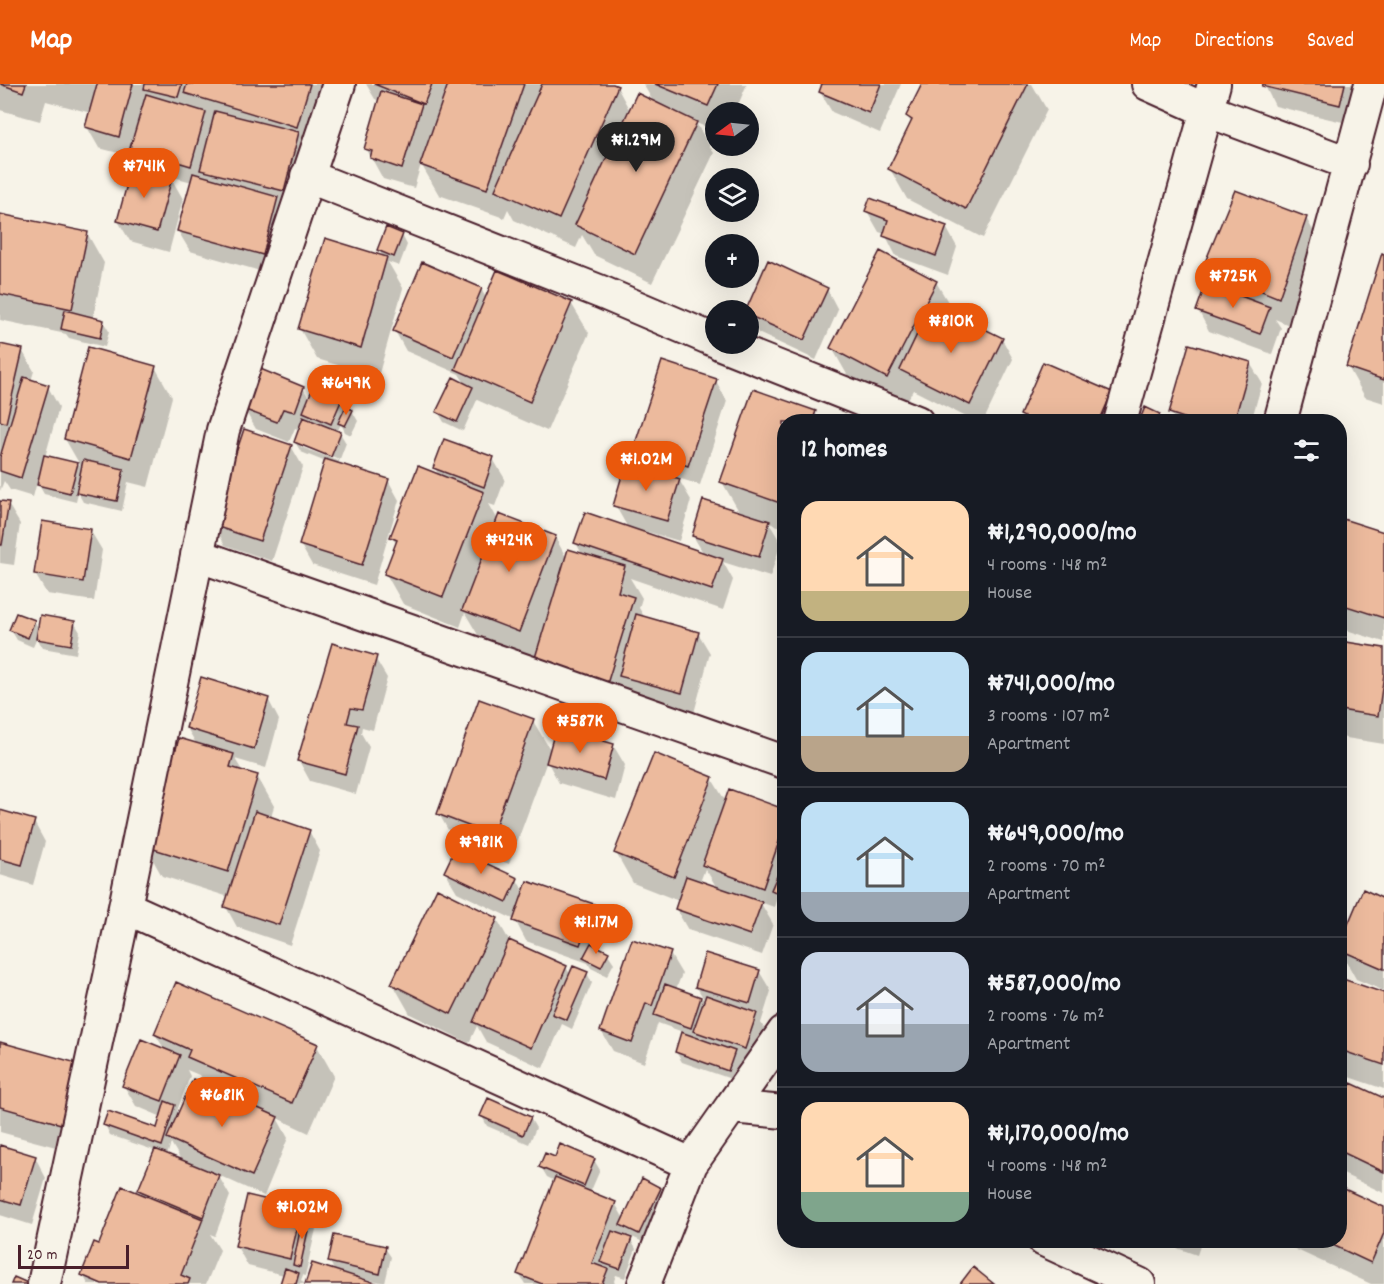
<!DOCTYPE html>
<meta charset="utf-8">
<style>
:root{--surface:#171b24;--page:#242831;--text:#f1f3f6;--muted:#9ea1a6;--line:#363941;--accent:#ea580c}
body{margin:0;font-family:Dekko,sans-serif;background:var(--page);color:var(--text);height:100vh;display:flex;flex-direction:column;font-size:22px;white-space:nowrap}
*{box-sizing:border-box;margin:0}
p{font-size:20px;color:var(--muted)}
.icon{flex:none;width:33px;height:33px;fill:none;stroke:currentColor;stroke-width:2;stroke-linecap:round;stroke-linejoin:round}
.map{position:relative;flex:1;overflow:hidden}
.panel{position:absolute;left:777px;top:330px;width:570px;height:834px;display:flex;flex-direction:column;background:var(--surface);border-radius:24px;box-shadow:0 6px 24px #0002}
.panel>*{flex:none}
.needle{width:39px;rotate:255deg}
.controls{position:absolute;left:705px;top:18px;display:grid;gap:12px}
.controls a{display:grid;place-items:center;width:54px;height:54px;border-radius:50%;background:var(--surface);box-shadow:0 6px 24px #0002;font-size:30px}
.scale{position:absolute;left:18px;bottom:15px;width:111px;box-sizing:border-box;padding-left:6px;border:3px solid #4a1f2b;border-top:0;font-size:16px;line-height:21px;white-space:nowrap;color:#4a1f2b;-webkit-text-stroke:4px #f7f3e8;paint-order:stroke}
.price{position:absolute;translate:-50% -51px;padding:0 14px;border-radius:21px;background:var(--accent);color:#fff;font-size:20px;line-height:39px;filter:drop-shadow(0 2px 3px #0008)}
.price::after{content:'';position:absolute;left:50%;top:36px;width:18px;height:14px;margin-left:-9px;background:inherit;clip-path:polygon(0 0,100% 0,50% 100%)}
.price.selected{background:#222;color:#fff}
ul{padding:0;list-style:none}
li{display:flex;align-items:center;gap:18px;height:150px;padding:0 24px}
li+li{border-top:2px solid var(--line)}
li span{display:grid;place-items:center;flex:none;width:168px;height:120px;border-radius:18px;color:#555}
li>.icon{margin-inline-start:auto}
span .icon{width:72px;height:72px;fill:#fffc;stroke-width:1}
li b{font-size:26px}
h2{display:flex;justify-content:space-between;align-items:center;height:72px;padding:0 24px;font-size:26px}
header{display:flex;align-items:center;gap:36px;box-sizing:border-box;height:84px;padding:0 30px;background:var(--accent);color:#fff}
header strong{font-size:28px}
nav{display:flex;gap:33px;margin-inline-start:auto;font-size:21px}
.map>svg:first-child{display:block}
</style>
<header>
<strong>Map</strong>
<nav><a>Map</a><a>Directions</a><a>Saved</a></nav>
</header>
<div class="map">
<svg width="1384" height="1200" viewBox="0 0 1384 1200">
<rect width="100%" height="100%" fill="#f7f3e8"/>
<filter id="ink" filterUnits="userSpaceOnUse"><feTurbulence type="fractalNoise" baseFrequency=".0167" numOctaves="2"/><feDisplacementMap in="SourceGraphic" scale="12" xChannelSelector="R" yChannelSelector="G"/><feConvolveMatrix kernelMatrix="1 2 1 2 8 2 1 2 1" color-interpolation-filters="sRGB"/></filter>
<g filter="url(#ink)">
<path fill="#0003" fill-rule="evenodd" d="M0 0H326L274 191 190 167 178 147 192 98 170 92 183 115 169 168 130 157 118 137 152 86 143 84 132 65 130 72 99 64 87 43 91 29 46 17 40 37 0 26Z
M366 0H609L617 3 630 27 654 19 643 0H747L735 28H716V47L696 39 714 69 652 199 594 171 582 151 576 164 514 136 508 125 504 134 439 111 421 80 414 104 383 95 366 64 380 17 375 15Z
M823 0H901L880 49 832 28 820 8Z
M923 0H1032L1047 26 983 154 907 115 890 85 912 40 907 32Z
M1264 0H1362L1351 40 1275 22Z
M867 127 946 143 957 163 948 191 896 172 885 150 879 148Z
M0 131 87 149 104 179 93 234 103 237 109 247 105 263 69 254 66 250 0 236Z
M1306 134 1323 164 1296 244 1275 235 1281 244 1272 270 1209 247 1198 226 1218 205 1205 183Z
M402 151 407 161 399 182 388 178 403 204 378 293 317 275 300 245 383 173 379 166Z
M1384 171V319L1365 313 1348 283Z
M769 178 827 205 838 226 816 276 758 249 748 233 747 226Z
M936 198 954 228 952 231 1002 255 1013 275 983 338H976L913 306 904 323 849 294 832 264Z
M481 205 486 214 571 219 589 249 547 347 477 316 463 347 444 338 438 328 466 301 459 290 406 267 395 247Z
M0 261 22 266 34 287 31 297 48 303 59 323 45 373 80 381 65 355 155 283 172 313 148 403 128 398 122 427 83 418 78 409 76 418 44 410 37 398 33 413 10 406 4 397 0 407Z
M1250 279 1262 299 1251 338H1176L1171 329Z
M716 297 727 317 700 401 678 394 691 416 679 457 648 448 647 450 704 470 693 452 740 429 722 398 754 307 815 328 820 338H784V444L769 439 781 459 770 493 723 478 733 496 723 526 630 494 642 514 639 524 645 534 698 549 710 569 694 629 632 612 481 556 465 529 460 543 403 520 386 490 397 461 392 453 439 392 435 384 493 375 505 395 495 422 489 420 498 436 555 453 567 475 582 470 576 459 628 444 615 421 649 387 635 363Z
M303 304 310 316H341L345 324 352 327 358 337 351 351 345 348 341 340 337 348 340 349 346 359 338 380 388 396 399 416 374 501 312 481 300 460 326 378 301 368 295 358 300 346 295 344 289 358 256 345 244 325ZM301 360 339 375 338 377 301 363Z
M1111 309 1123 330 1119 338H1026L1022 331Z
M1159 331 1163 338H1141Z
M291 362 303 383 272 477 225 461 214 441Z
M0 419 8 420 20 440 14 481 0 479Z
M1340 436 1384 450V558L1340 544Z
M90 446 102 466 94 517 47 510 35 490Z
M34 537 39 545 74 538 80 548 76 570 43 564 37 554 33 563 17 556 11 546Z
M1340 559 1384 566V660L1340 653Z
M375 574 387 594 373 646 362 643 361 649 369 663 356 710 310 697 299 677Z
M268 615 279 636 266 684 235 675 243 688 257 692 274 722 271 734 309 747 320 767 290 861 237 843 226 823 229 813 162 792 145 762 197 661 187 644Z
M533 637 551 667 613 661 625 681 616 716 559 699 547 677 509 780 456 760 439 730Z
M1340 670 1342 674 1340 717Z
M712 695 726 718 730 707 784 727V827L777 814 774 823 760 818 773 840 762 871 688 846 676 825 679 817 633 799 616 769ZM705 785 708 789 717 804 700 798Z
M0 728 34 738 45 758 33 801 0 791Z
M445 788 517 796 524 808 593 822 605 842 597 864 608 870 614 879 607 892 591 884 588 879 526 857 515 836 457 808Z
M1363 807 1384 817V907L1356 895 1340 866Z
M497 835 510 858 566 883 571 892 587 889 592 899 572 945 562 940 543 984 486 958 477 942 469 959 410 930 393 900Z
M670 870 682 890 676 905 704 915 696 902 759 887 771 907 761 939 768 951 756 985 739 979 734 996 682 978 676 968 683 948 658 939 644 979 613 967 601 947Z
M1340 895 1384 910V1005L1340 990Z
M155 950 317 962 334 992 309 1049 277 1034 288 1054 264 1112 218 1091 230 1112 215 1152 210 1150 220 1166 206 1200H88L83 1191 99 1162 143 1112 140 1106 156 1067 110 1051 105 1041 157 1046 162 1033 136 1022 124 1002 165 966ZM187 986 199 991 205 1001 179 1030 177 1027 190 992ZM171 1059 177 1069 182 1078 167 1072Z
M0 960 94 1010 78 1069 0 1048Z
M1351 1001 1384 1016V1109L1343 1090 1340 1084V1028Z
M482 1032 530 1034 536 1044 529 1060 487 1042Z
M0 1063 35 1073 46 1094 32 1141 0 1131Z
M555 1075 594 1076 600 1086 590 1109 615 1119 624 1135 660 1105 665 1115 645 1159 628 1151 636 1165 625 1194 616 1191 614 1197 615 1200H525L519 1190 555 1097 547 1093 541 1083Z
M1340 1105 1384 1125V1200H1371L1275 1156H1340Z
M301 1126 316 1145 305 1192 303 1191 301 1196 304 1200H282L284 1191 248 1182 236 1161Z
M1072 1156H1096L1091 1167Z
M1154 1156H1202L1197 1171Z
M385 1164 391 1173 385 1199 365 1195V1197L307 1200 335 1188 330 1178Z"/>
<path fill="#ecba9d" stroke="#4a1f2b" stroke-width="1.5" d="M0 0H26L23 8Z
M97 0H133L119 53 85 43Z
M145 0H182L178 13 144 5Z
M187 0H310L297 43 184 9Z
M374 0H432L424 20Z
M448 0H524L487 105 420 81Z
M542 0H613L618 2 559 135 495 106Z
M655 0H718L708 22Z
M822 0H881L869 29 819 8Z
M922 0H1028L966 125 888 85 912 36 906 32Z
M1263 0H1345L1340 21 1262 2Z
M381 7 422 20 402 85 370 74 372 67 364 65Z
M637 9 697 38 635 170 575 141Z
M146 10 206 28 191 82 130 64Z
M215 27 299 48 284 107 200 86Z
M132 82 172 94 157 148 117 137Z
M193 89 278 113 263 171 177 147Z
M1235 106 1307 133 1279 214 1203 183Z
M870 114 947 142 936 172 883 152 888 136 865 127Z
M0 130 88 148 72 225 0 210Z
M386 143 403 150 394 173 377 166Z
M325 154 387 173 361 264 298 245Z
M880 167 937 197 887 294 830 264Z
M1382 169 1384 170V296L1346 283Z
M768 176 828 204 804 256 748 231V226H746Z
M422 178 482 204 453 273 393 247Z
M497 186 572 218 530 318 455 285Z
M1206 199 1270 223 1260 250 1196 227Z
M932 219 1003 254 970 321 900 286Z
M65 226 104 236 100 254 61 245Z
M0 260 23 265 6 339 0 337Z
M1189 260 1251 278 1234 338H1196L1169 329Z
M88 263 156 282 131 374 64 355Z
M662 277 717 295 688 382 634 363Z
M1043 278 1112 308 1099 338H1034L1020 331Z
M258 284 304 303 295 328 283 325 277 338 243 325Z
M24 293 49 301 21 394 0 387V373Z
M453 293 473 303 457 338 436 328Z
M313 303 342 315 331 340 303 328Z
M753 305 816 327 812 338H784V415L783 420 720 398Z
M346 322 353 326 345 342 338 339Z
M1145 323 1160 330 1156 338H1139Z
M303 333 341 348 331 373 294 358Z
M244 345 292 361 260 457 212 441Z
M444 355 494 373 484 403 433 384Z
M44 371 78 379 70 409 37 401Z
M325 375 389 395 362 481 299 461Z
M83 376 124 385 117 417 76 409Z
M626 378 680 395 667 437 613 422Z
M418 382 484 408 443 513 384 490 397 456 390 453Z
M703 416 770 437 759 473 692 452Z
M0 417 9 418 2 461H0Z
M585 428 723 475 712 506 574 459Z
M499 430 556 452 519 548 462 526Z
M1340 434 1384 448V534L1340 520Z
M42 437 91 445 83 498 34 490Z
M568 465 625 482 618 508 634 513 607 600 534 577Z
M16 529 35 536 28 554 9 546Z
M636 530 699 548 682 609 619 592Z
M40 531 75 537 71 561 36 555Z
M1340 557 1384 564V590L1378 632 1340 626Z
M332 559 377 572 362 626 351 624 347 639 358 641 345 690 297 677Z
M201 593 269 614 254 665 186 644Z
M479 615 534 635 492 751 437 730Z
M556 643 614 660 604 696 546 679Z
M179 654 234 670 230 683 258 691 228 788 144 762 173 664 176 665Z
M654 669 713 693 674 793 614 769Z
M729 705 784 725V743L763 804 702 781Z
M0 726 35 736 22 781 0 775Z
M255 727 310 746 279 841 224 823Z
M455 765 518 794 507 818 444 788Z
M784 776V812L771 806Z
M686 792 762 818 750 851 675 825Z
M527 797 594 820 580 861 513 837Z
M437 804 498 834 451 930 391 900Z
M1363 805 1384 815V885L1340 866V859Z
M632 855 671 868 652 922 646 919 632 959 600 947Z
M509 856 567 882 531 964 473 938Z
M591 859 609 868 601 883 583 874Z
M705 869 760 886 750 919 695 903Z
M573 882 588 888 567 936 552 930Z
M1340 894 1384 909V981L1340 966Z
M176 898 318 960 292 1019 187 973 190 966 154 950Z
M665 900 701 913 691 944 654 931Z
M706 911 757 929 745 965 693 947Z
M681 948 735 967 728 987 675 968Z
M141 955 180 971 162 1017 122 1002Z
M0 958 77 979 61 1040 0 1023Z
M193 995 278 1033 252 1092 167 1054Z
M1351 999 1384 1014V1088L1340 1067V1024Z
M488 1014 531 1033 523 1051 480 1032Z
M165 1017 175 1021 162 1062 103 1041 108 1027 157 1044Z
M560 1060 595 1075 584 1102 539 1083 545 1069 555 1073Z
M0 1061 36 1072 21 1121 0 1115Z
M155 1065 219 1091 203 1133 138 1106Z
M555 1093 616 1118 592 1179 608 1185 602 1200H542L517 1190Z
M642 1094 661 1104 639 1150 620 1141Z
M122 1102 203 1135 181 1191 190 1195 188 1200H102L81 1191 94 1158 99 1160Z
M1340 1103 1384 1123V1149L1371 1179 1322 1156H1340Z
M247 1111 302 1124 290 1175 235 1162Z
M303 1131 311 1133 300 1183 293 1181Z
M612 1147 632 1154 620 1185 600 1178Z
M334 1151 386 1162 380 1190 328 1178Z
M312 1179 376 1199 375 1200H305Z
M973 1183 994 1200H960Z
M285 1184 299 1189 296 1200H280Z
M14 1193 30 1200H11Z"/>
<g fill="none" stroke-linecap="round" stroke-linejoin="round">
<g stroke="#4a1f2b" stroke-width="36">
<path id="street" d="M1148 0 1206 26 1351 80
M307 92 601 208 716 257
M721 260 917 338
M1120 338 1214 0
M1280 338 1371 0
M197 471 784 678
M125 823 691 1080 731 1023 784 1028
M731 1023 784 948
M1044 1156 1139 1200
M44 1200 125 823 223 346 339 0
M644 1200 691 1080"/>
</g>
<use href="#street" stroke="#f7f3e8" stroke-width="32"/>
</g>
</g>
</svg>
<div class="controls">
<a><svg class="needle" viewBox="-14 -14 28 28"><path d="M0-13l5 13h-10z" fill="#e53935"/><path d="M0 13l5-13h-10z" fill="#9ea1a6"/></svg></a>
<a><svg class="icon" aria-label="layers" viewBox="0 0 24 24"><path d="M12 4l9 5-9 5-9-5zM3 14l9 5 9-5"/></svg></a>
<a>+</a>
<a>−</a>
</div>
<div class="scale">20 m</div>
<b class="price selected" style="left:636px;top:89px">₦1.29M</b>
<b class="price" style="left:144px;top:115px">₦741K</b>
<b class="price" style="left:1233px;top:225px">₦725K</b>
<b class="price" style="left:951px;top:270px">₦810K</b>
<b class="price" style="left:346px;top:332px">₦649K</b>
<b class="price" style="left:646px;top:408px">₦1.02M</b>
<b class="price" style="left:509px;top:489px">₦424K</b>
<b class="price" style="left:580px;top:670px">₦587K</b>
<b class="price" style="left:481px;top:791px">₦981K</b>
<b class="price" style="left:596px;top:871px">₦1.17M</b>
<b class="price" style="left:222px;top:1044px">₦681K</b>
<b class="price" style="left:302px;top:1156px">₦1.02M</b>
<section class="panel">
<h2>12 homes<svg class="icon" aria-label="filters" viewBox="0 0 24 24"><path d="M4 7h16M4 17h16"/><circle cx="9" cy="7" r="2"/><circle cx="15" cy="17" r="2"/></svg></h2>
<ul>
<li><span style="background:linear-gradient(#ffd9b3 75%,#c2b280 0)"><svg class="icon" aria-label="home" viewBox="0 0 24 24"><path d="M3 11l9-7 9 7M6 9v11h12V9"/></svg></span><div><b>₦1,290,000/mo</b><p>4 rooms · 148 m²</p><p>House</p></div></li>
<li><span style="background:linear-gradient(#bfe0f5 70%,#b9a48a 0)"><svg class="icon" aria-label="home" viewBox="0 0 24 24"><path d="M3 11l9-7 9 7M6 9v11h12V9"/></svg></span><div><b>₦741,000/mo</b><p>3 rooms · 107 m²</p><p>Apartment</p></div></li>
<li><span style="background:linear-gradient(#bfe0f5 75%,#9aa5b1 0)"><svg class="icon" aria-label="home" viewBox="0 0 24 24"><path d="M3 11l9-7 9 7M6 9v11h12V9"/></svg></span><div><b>₦649,000/mo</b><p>2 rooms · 70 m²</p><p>Apartment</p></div></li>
<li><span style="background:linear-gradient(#c9d6e8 60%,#9aa5b1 0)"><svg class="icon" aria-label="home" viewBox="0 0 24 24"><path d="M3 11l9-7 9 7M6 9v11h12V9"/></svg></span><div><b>₦587,000/mo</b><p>2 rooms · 76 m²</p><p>Apartment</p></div></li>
<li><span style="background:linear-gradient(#ffd9b3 75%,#7fa58c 0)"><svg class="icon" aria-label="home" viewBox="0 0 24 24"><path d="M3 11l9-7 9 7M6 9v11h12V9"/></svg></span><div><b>₦1,170,000/mo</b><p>4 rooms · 148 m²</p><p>House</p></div></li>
</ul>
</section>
</div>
